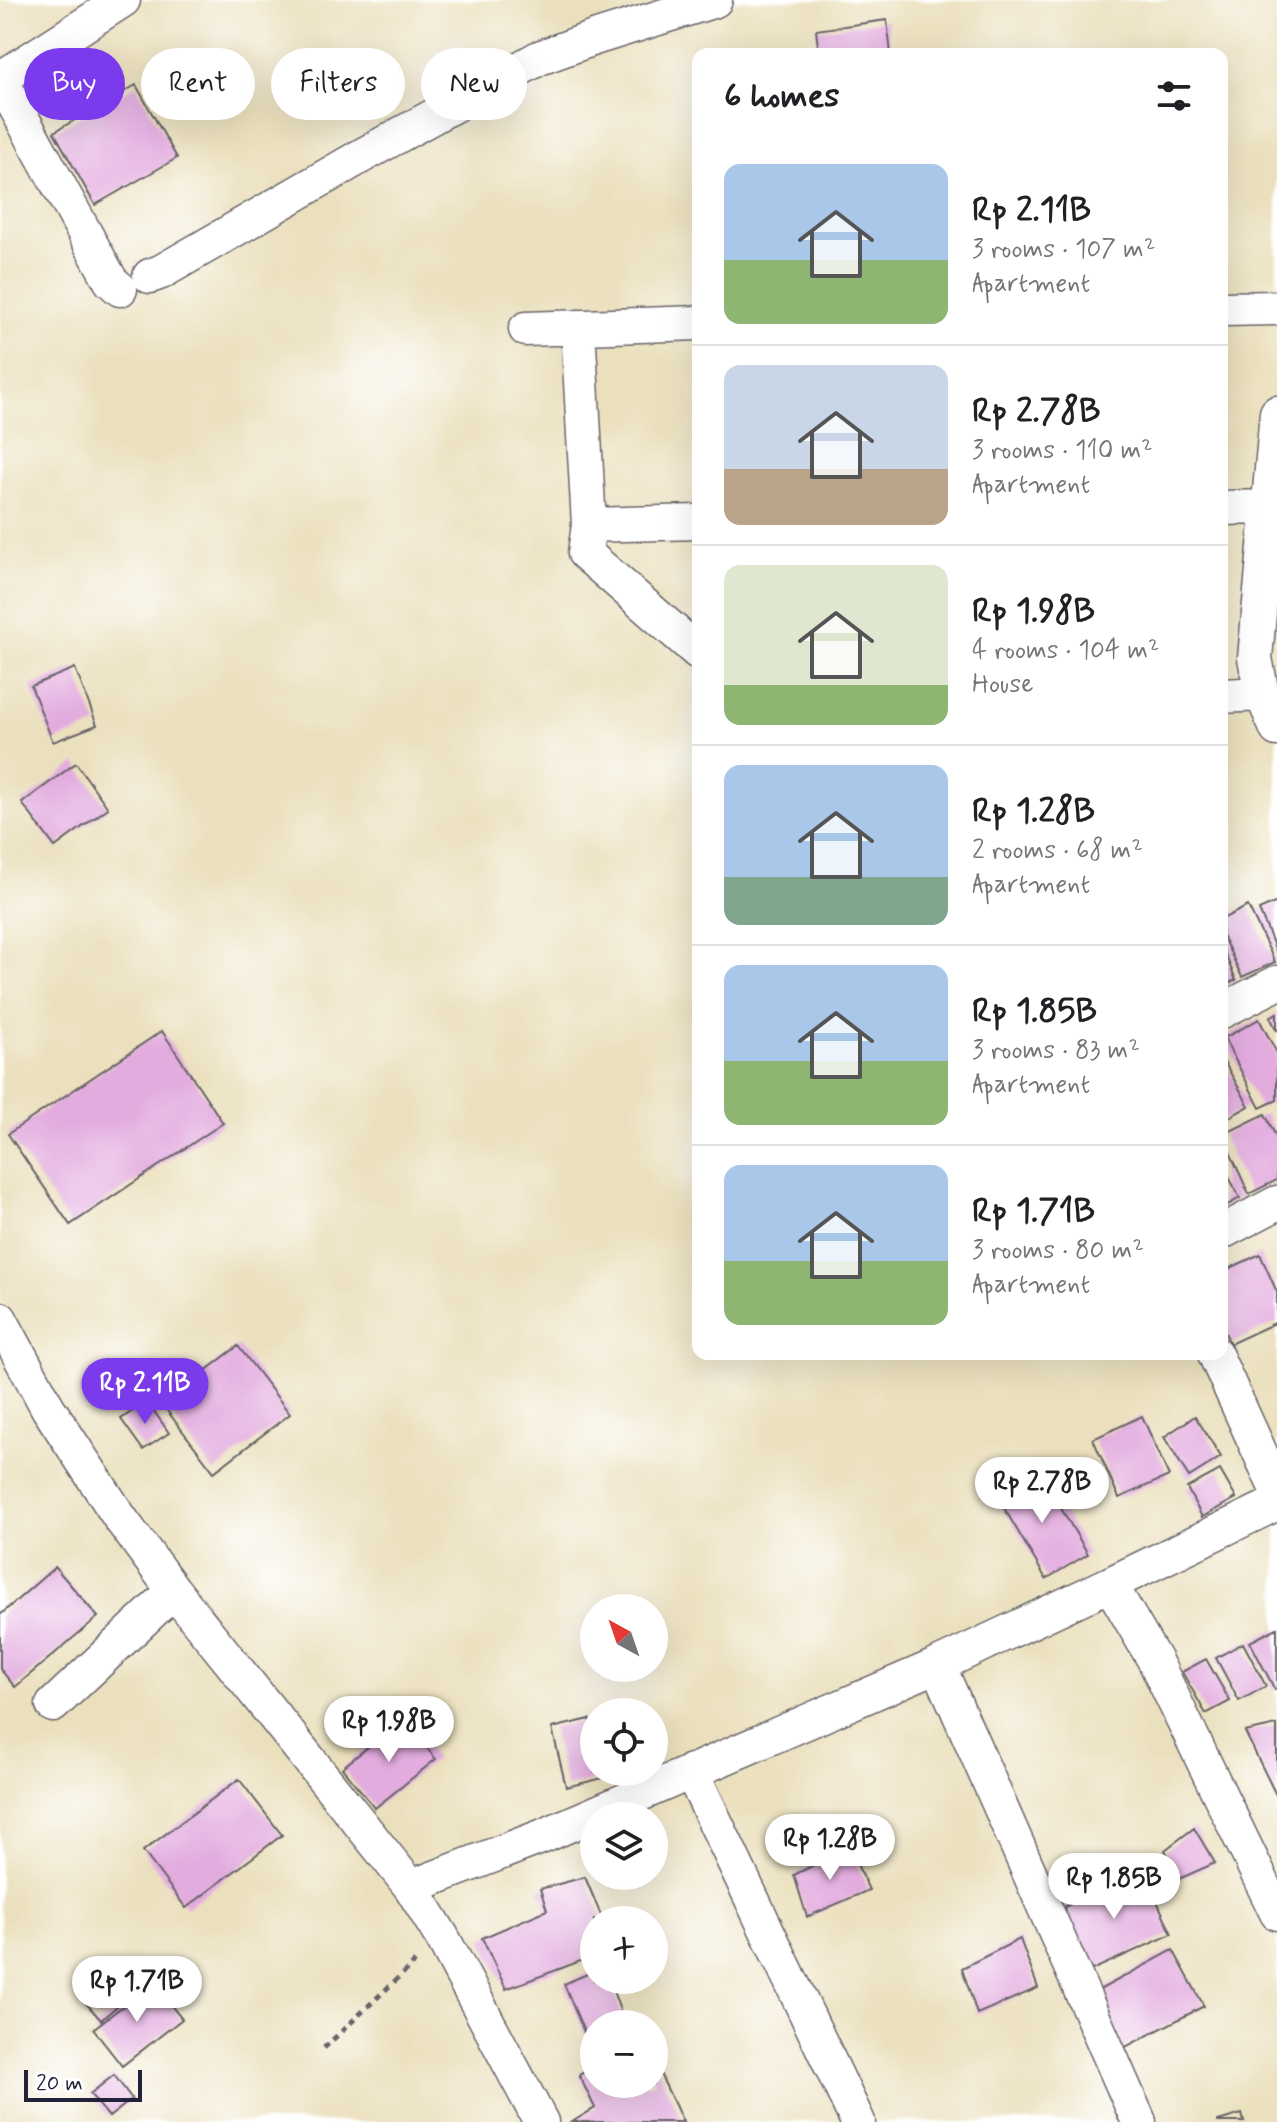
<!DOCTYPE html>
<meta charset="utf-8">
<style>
:root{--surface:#fff;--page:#f2f2f2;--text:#202124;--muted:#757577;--line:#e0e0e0;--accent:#7c3aed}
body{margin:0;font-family:Mynerve,sans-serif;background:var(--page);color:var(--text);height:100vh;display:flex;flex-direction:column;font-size:30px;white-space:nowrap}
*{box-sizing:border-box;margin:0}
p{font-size:26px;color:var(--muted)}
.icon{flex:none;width:44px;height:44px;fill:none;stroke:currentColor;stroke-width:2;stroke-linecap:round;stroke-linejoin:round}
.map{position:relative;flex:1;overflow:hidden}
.panel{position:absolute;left:692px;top:48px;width:536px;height:1312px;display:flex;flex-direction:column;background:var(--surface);border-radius:16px;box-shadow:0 8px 32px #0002}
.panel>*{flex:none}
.top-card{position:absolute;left:24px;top:48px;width:548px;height:72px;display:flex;gap:16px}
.needle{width:52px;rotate:320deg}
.fabs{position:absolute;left:580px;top:1594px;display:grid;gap:16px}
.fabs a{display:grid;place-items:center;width:88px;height:88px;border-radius:50%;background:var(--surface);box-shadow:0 8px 32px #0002;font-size:40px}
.scale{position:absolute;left:24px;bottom:20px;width:118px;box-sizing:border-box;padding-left:8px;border:4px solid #22223b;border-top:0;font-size:22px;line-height:28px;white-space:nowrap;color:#22223b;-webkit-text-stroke:6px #fff;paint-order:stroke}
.price{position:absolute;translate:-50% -68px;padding:0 18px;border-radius:28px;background:#fff;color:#222;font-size:26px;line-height:52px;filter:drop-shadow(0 2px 4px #0008)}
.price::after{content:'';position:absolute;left:50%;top:48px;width:24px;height:18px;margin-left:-12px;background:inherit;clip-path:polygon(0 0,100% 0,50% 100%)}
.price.on{background:var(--accent);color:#fff}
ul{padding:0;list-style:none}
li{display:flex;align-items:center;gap:24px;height:200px;padding:0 32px}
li+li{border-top:2px solid var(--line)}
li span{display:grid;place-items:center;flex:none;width:224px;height:160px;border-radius:16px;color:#555}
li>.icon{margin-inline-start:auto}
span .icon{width:96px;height:96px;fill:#fffc;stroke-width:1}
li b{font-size:34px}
h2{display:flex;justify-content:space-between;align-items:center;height:96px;padding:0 32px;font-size:34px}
.tag{padding:0 28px;border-radius:36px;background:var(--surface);box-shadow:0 8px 32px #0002;font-size:28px;line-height:72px}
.tag.on{background:var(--accent);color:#fff}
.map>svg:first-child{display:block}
</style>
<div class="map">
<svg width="1277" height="2122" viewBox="0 0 1277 2122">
<rect width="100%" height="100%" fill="#fff"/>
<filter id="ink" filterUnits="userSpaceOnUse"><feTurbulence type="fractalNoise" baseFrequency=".0125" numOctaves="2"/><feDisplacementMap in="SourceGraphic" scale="16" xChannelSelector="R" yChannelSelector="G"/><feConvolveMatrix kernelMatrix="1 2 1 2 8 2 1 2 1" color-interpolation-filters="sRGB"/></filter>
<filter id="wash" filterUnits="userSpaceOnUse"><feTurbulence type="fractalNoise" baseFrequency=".006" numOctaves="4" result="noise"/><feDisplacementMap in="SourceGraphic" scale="32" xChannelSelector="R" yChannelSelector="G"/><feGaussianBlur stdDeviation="1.8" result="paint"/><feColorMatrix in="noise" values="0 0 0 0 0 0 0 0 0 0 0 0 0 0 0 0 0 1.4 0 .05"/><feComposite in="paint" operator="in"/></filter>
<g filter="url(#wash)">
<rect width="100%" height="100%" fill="#ebe0bd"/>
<g id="blocks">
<path fill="#e3acdf" d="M887 20 891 54H819L816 30Z
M136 85 177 158 95 205 54 132Z
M75 668 97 725 53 742 31 686Z
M76 763 108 808 55 847 22 803Z
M1277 902V953L1259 910Z
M1248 906 1275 962 1242 977 1222 935V919Z
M1222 947 1236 980 1222 986Z
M1277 1013V1031L1270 1017Z
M1259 1019 1277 1053V1100L1260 1108 1224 1038Z
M162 1031 223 1123 70 1225 8 1134Z
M1222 1058 1249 1106 1222 1121Z
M1265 1114 1277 1139V1180L1249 1194 1222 1135Z
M1222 1164 1240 1198 1222 1208Z
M1260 1254 1277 1292V1322L1230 1344 1222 1326V1272Z
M238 1346 290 1414 214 1472 162 1404Z
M147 1401 169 1433 143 1450 121 1419Z
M1142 1416 1169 1476 1119 1498 1093 1439Z
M1195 1416 1221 1457 1189 1477 1164 1437Z
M1220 1470 1236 1498 1202 1517 1187 1488Z
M1039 1471 1088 1554 1046 1579 997 1496Z
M55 1567 98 1617 15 1687 0 1669V1615Z
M1277 1628V1689L1275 1690 1250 1642Z
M1243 1643 1266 1686 1239 1701 1216 1658Z
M1206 1659 1230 1701 1206 1714 1182 1672Z
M403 1719 436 1759 375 1808 342 1768Z
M590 1719 594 1736V1772H602L603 1778 566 1787 552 1728Z
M1277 1725V1797L1245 1732Z
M239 1779 282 1835 186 1908 143 1851Z
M1194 1828 1215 1863 1179 1879 1165 1850Z
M849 1847 869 1890 807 1917 794 1875Z
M1141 1866 1172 1934 1081 1975 1057 1911Z
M585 1877 603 1920H594V1956L506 1989 482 1938 547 1910 540 1889Z
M1020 1939 1038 1988 977 2014 962 1968Z
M1173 1950 1204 2006 1118 2051 1090 1995Z
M594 1971V1980H609L625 2024H594V2041L589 2044 564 1984Z
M106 1982 123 2001 101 2020 84 2001Z
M153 1983 182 2019 122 2066 93 2029Z
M654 2061 683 2122H572L595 2108 579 2075 594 2067V2084H654Z
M114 2075 132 2099 109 2117 90 2094Z
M1242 2114 1244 2122H1218V2121Z"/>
</g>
</g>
<g filter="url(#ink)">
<use href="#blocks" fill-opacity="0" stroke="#686468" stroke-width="2"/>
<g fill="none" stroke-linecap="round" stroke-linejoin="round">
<g stroke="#686468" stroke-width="37">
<path id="street" d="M0 78 111 281 120 289
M0 79 123 0
M150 276 161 272 365 154 539 58 594 38 715 0
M1222 309 1277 308
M578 327 589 525 585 553 698 652
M526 329 698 323
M1277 413 1255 658 1262 694 1277 729
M1222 508 1269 507
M589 525 698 522
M1222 696 1262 694
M1222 1011 1277 983
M1222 1232 1277 1203
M0 1319 48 1408 120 1518 174 1591 411 1887
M1215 1354 1277 1490
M1110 1584 1277 1503
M938 1665 1139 2122
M53 1705 174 1591
M691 1771 858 2122
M541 2122 442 1937 411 1887 541 1837 938 1665 1110 1584 1155 1661 1277 1913"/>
</g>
<path stroke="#686468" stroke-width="5" stroke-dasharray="6 6" stroke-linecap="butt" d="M324 2048 415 1962"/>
<use href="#street" stroke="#fff" stroke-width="34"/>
</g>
</g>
</svg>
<div class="fabs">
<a><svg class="needle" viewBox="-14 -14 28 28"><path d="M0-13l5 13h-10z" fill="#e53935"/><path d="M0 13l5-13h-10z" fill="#757577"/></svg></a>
<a><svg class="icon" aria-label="locate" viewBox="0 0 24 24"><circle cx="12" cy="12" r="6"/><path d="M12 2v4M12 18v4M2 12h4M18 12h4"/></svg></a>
<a><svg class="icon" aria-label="layers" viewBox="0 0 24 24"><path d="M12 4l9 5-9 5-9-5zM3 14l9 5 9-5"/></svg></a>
<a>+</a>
<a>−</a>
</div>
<div class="scale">20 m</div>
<b class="price on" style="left:145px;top:1426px">Rp 2.11B</b>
<b class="price" style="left:1042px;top:1525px">Rp 2.78B</b>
<b class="price" style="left:389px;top:1764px">Rp 1.98B</b>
<b class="price" style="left:830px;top:1882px">Rp 1.28B</b>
<b class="price" style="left:1114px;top:1921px">Rp 1.85B</b>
<b class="price" style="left:137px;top:2024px">Rp 1.71B</b>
<div class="top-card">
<a class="tag on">Buy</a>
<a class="tag">Rent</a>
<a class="tag">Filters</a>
<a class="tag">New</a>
</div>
<section class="panel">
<h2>6 homes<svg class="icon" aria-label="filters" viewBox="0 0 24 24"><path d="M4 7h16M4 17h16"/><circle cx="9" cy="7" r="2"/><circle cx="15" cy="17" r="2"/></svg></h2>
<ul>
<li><span style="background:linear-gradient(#a9c7e8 60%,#8fb573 0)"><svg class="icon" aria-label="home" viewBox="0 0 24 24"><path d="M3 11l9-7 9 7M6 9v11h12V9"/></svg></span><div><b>Rp 2.11B</b><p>3 rooms · 107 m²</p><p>Apartment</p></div></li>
<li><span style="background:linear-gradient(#c9d6e8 65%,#b9a48a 0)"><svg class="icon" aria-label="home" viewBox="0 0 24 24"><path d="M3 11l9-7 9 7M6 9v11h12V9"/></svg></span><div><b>Rp 2.78B</b><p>3 rooms · 110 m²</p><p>Apartment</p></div></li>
<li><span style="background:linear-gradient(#dfe7d0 75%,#8fb573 0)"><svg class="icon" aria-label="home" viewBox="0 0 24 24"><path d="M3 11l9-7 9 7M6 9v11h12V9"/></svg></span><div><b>Rp 1.98B</b><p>4 rooms · 104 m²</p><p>House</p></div></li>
<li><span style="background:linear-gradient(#a9c7e8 70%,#7fa58c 0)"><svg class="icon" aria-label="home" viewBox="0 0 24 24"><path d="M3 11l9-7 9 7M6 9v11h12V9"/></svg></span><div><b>Rp 1.28B</b><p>2 rooms · 68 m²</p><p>Apartment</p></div></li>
<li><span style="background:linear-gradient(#a9c7e8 60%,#8fb573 0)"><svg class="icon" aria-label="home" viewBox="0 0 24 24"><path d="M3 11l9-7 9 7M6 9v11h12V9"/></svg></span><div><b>Rp 1.85B</b><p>3 rooms · 83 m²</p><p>Apartment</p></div></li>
<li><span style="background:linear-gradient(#a9c7e8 60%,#8fb573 0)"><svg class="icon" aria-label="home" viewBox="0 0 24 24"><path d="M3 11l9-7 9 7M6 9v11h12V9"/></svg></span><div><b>Rp 1.71B</b><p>3 rooms · 80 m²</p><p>Apartment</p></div></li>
</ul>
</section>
</div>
